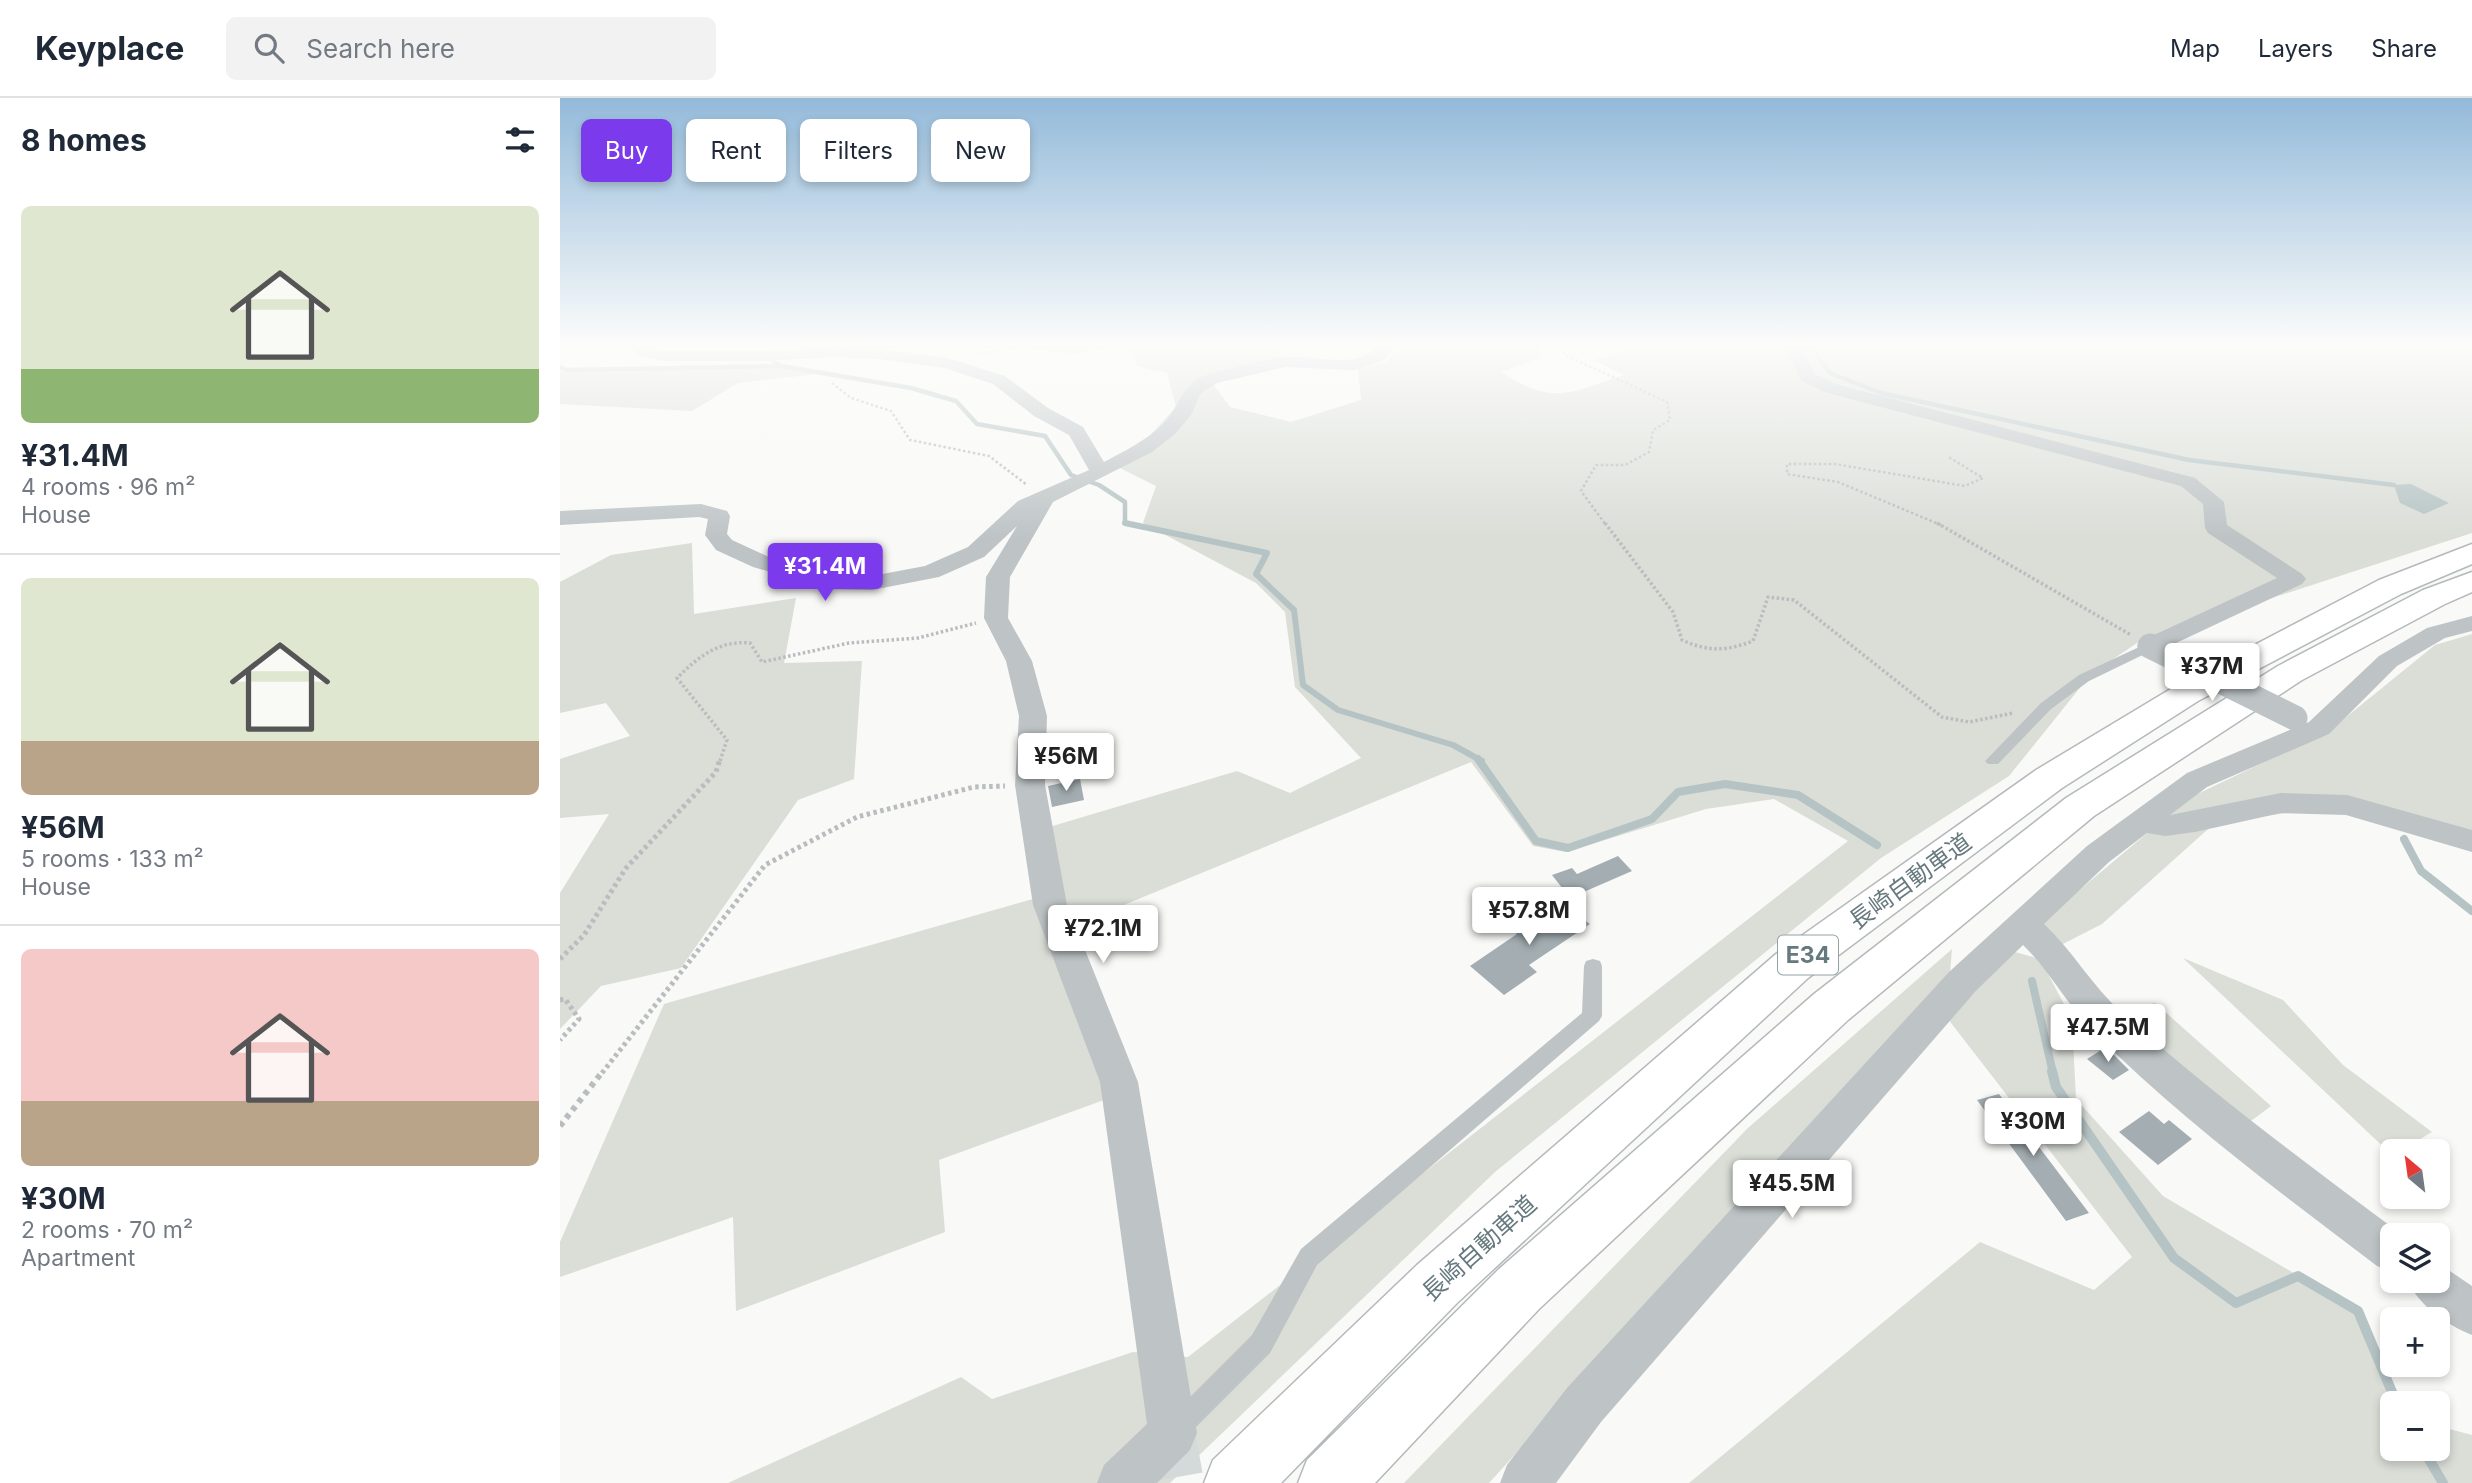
<!DOCTYPE html>
<meta charset="utf-8">
<style>
:root{--surface:#fff;--page:#f2f2f3;--text:#1f2937;--muted:#747a83;--line:#e0e1e3;--accent:#7c3aed}
body{margin:0;font-family:Inter,"Noto Sans JP",sans-serif;background:var(--page);color:var(--text);height:100vh;display:flex;flex-direction:column;font-size:26px;white-space:nowrap}
*{box-sizing:border-box;margin:0}
p{font-size:23px;color:var(--muted)}
.icon{flex:none;width:38px;height:38px;fill:none;stroke:currentColor;stroke-width:2;stroke-linecap:round;stroke-linejoin:round}
.map{position:relative;flex:1;overflow:hidden}
.details{display:flex;flex-direction:column;background:var(--surface);width:560px}
.details>*{flex:none}
.hud{position:absolute;left:21px;top:21px;width:665px;height:63px;display:flex;gap:14px}
.needle{width:46px;rotate:331deg}
.tools{position:absolute;left:1820px;top:1041px;display:grid;gap:14px}
.tools a{display:grid;place-items:center;width:70px;height:70px;border-radius:10px;background:var(--surface);box-shadow:0 4px 10px #0003;font-size:35px}
.price{position:absolute;translate:-50% -60px;padding:0 16px;border-radius:7px;background:#fff;color:#222;font-size:23px;line-height:46px;filter:drop-shadow(0 2px 4px #0008)}
.price::after{content:'';position:absolute;left:50%;top:42px;width:21px;height:16px;margin-left:-10px;background:inherit;clip-path:polygon(0 0,100% 0,50% 100%)}
.price.active{background:var(--accent);color:#fff}
ul{padding:0;list-style:none}
li{display:grid;align-content:center;gap:14px;height:371px;padding:0 21px}
li+li{border-top:2px solid var(--line)}
li span{display:grid;place-items:center;height:217px;border-radius:10px;color:#555}
li>.icon{margin-inline-start:auto}
span .icon{width:126px;height:126px;fill:#fffc;stroke-width:1}
li b{font-size:30px}
h2{display:flex;justify-content:space-between;align-items:center;height:84px;padding:0 21px;font-size:30px}
.chip{padding:0 24px;border-radius:10px;background:var(--surface);box-shadow:0 4px 10px #0003;font-size:24px;line-height:63px}
.chip.active{background:var(--accent);color:#fff}
header{display:flex;align-items:center;gap:42px;box-sizing:border-box;height:98px;padding:0 35px;background:var(--surface);border-bottom:2px solid var(--line)}
header strong{font-size:33px}
nav{display:flex;gap:38px;margin-inline-start:auto;font-size:24px}
.search{width:490px;height:63px;background:var(--page);display:flex;align-items:center;gap:18px;box-sizing:border-box;padding:0 24px;border-radius:10px;color:var(--muted);font-size:26px}
main{display:flex;flex:1;min-height:0}
.map>svg:first-child{display:block}
</style>
<header>
<strong>Keyplace</strong>
<div class="search"><svg class="icon" aria-label="search" viewBox="0 0 24 24"><circle cx="10" cy="10" r="6"/><path d="M15 15l6 6"/></svg>Search here</div>
<nav><a>Map</a><a>Layers</a><a>Share</a></nav>
</header>
<main>
<section class="details">
<h2>8 homes<svg class="icon" aria-label="filters" viewBox="0 0 24 24"><path d="M4 7h16M4 17h16"/><circle cx="9" cy="7" r="2"/><circle cx="15" cy="17" r="2"/></svg></h2>
<ul>
<li><span style="background:linear-gradient(#dfe7d0 75%,#8fb573 0)"><svg class="icon" aria-label="home" viewBox="0 0 24 24"><path d="M3 11l9-7 9 7M6 9v11h12V9"/></svg></span><div><b>¥31.4M</b><p>4 rooms · 96 m²</p><p>House</p></div></li>
<li><span style="background:linear-gradient(#dfe7d0 75%,#b9a48a 0)"><svg class="icon" aria-label="home" viewBox="0 0 24 24"><path d="M3 11l9-7 9 7M6 9v11h12V9"/></svg></span><div><b>¥56M</b><p>5 rooms · 133 m²</p><p>House</p></div></li>
<li><span style="background:linear-gradient(#f6c9c9 70%,#b9a48a 0)"><svg class="icon" aria-label="home" viewBox="0 0 24 24"><path d="M3 11l9-7 9 7M6 9v11h12V9"/></svg></span><div><b>¥30M</b><p>2 rooms · 70 m²</p><p>Apartment</p></div></li>
</ul>
</section>
<div class="map">
<svg width="1912" height="1385" viewBox="0 0 1912 1385">
<rect width="100%" height="100%" fill="#f9f9f7"/>
<path fill="#daded7" d="M290 247H717L721 260 647 278 670 309 731 324 801 302 798 270 826 264 842 247H978L980 260 941 274C994 308 1009 295 1064 277L1034 262 1074 249 1070 247H1912V435L1580 543 1531 576 1449 678 1321 760 935 1074 610 1385H168L401 1279 432 1301 573 1254 628 1259 1288 743 1214 701 1146 711 1006 754 973 748 911 664 508 830 555 998 379 1062 385 1134 176 1213 173 1119 0 1179V1144L104 906 494 795 486 730 677 673 730 695 801 660 735 589 725 514 696 485 583 425 596 388 560 370 616 309 607 275 577 268 574 255 553 249 515 256 462 250H289Z
M212 269 266 275 178 285 132 313 0 306V273Z
M132 445 134 516 236 500 224 565 302 563 294 681 238 702 121 870 41 888 0 931V795L49 716 0 720V661L70 638 46 605 0 615V484L51 457Z
M1912 536V740L1792 713 1737 714 1656 724 1542 826 1497 849 1479 826 1629 700 1769 633 1875 547Z
M1392 851 1390 876 929 1385H844L1188 1030Z
M1455 854 1480 861 1512 921 1516 1001 1603 1098 1798 1213 1837 1305 1832 1306V1351H1878V1328L1912 1337V1385H1129L1420 1144 1534 1192 1572 1159 1388 921Z
M1623 860 1723 902 1783 967 1872 1034 1840 1053 1832 1054V1057Z
M1595 905 1711 1008 1679 1032 1549 920Z"/>
<path fill="#b5c3c4" d="M1851 386 1889 405 1864 416 1840 405 1834 387Z"/>
<g fill="none" stroke-linecap="round" stroke-linejoin="round">
<path stroke="#b5c3c4" stroke-width="4.5" d="M1250 247 1270 275 1321 295 1629 362 1834 387
M209 260 221 268 351 290 396 303 417 326 485 338 511 377 539 387 565 404V425L572 427
M0 269 7 272 219 268"/>
<path stroke="#b5c3c4" stroke-width="6" d="M565 425 707 455 696 476 734 512 743 587 778 612 893 647 922 663"/>
<path stroke="#b5c3c4" stroke-width="8" d="M918 661 976 743 1008 750 1092 721 1118 694 1165 686 1238 697 1317 747
M1844 741 1861 773 1912 813
M1472 883 1493 975"/>
<path stroke="#b5c3c4" stroke-width="10" d="M1492 973 1496 989 1614 1160 1676 1205 1738 1178 1798 1213 1837 1306
M1863 1351 1883 1385"/>
</g>
<path fill="#a4aeb2" d="M520 681 524 702 492 709 488 688Z
M1058 758 1072 773 1010 800 992 777 1012 770 1017 776Z
M999 803 1030 826 969 867 977 874 944 897 910 868 957 836 954 833Z
M1546 949 1569 972 1553 982 1527 961Z
M1439 996 1529 1115 1506 1123 1417 1002Z
M1589 1013 1604 1026 1609 1022 1632 1041 1598 1067 1559 1034Z"/>
<g fill="none" stroke-linecap="round" stroke-linejoin="round">
<path stroke="#d4d9d9" stroke-width="44" stroke-dasharray="44 22" stroke-linecap="butt" d="M613 1335 622 1385"/>
<g stroke="#b4b9bb" stroke-width="3">
<path id="highway" d="M1912 446V466L1841 496 1638 603 1502 690 1248 880 897 1205 721 1385H644L653 1362 857 1167 1216 856 1476 672 1614 589 1819 482Z
M1912 474V494L1885 506 1742 582 1534 718 1288 922 979 1211 815 1385H738L747 1362 939 1171 1254 896 1506 700 1718 568 1863 492Z"/>
</g>
<path stroke="#b9bdbf" stroke-width="2.5" stroke-dasharray="2.5 2.5" stroke-linecap="butt" d="M996 247 1007 258 1107 304 1110 322 1093 332 1089 354 1065 367H1036L1021 393 1046 427
M418 255 475 249 516 254 552 247
M272 285 291 300 331 313 350 342 429 358 467 387
M1381 427 1278 384 1227 376V366H1275L1405 388 1423 380 1387 358"/>
<path stroke="#b9bdbf" stroke-width="3.5" stroke-dasharray="2.5 2.5" stroke-linecap="butt" d="M1045 425 1113 514 1122 542C1148 554 1167 553 1193 543L1208 499 1234 502 1382 619 1409 624 1453 615
M1377 425 1571 537
M160 663 167 642 117 580C138 559 159 542 190 545L202 564 289 545 358 540 416 525"/>
<path stroke="#b9bdbf" stroke-width="5" stroke-dasharray="3.5 3.5" stroke-linecap="butt" d="M0 861 24 837 66 770 156 674 160 661
M0 902 5 901 19 921 0 942
M42 975 205 767 297 719 414 689 445 688"/>
<path stroke="#b9bdbf" stroke-width="6" stroke-dasharray="5 5" stroke-linecap="butt" d="M0 1028 43 973"/>
<path fill="#bec4c6" fill-rule="evenodd" d="M1590 544 1595 545 1597 548 1595 551 1529 583 1491 611 1438 666H1428L1425 663 1428 660 1481 605 1519 577Z
M1033 861 1040 863 1042 868V918L1039 923 757 1167 710 1255 628 1337 619 1341 610 1337 606 1328 610 1319 692 1237 741 1151 1022 915 1024 868 1026 863Z"/>
<path fill="#bec4c6" fill-rule="evenodd" d="M68 247H87L105 253H201L273 249 320 251 388 260 445 278 488 310 523 329 544 364C564 353 586 343 603 326 622 306 621 283 653 275 676 270 703 260 727 259 755 257 798 273 818 247H834L824 262 794 272 725 269 657 285 641 295 631 317 615 336 592 354 493 404 450 479 448 520 472 563 487 618 485 687 507 807 578 984 637 1335 630 1352 597 1385H537L544 1367 587 1326 540 984 473 807 455 687 459 618 446 563 424 520 426 479 457 428 424 459 379 479 312 492 270 491 193 469 156 452 145 437 148 421 139 419 0 427V413L141 406 167 413 170 418 167 436 172 442 209 459 271 477 312 478 365 468 408 449 458 403 529 372 509 337 474 318 433 286 385 270 320 261 273 259 201 263H105L81 258Z
M1233 247H1250L1244 255 1255 276 1276 286 1635 380 1664 404 1667 427 1742 476 1746 481 1742 486 1599 553 1590 556 1581 553 1577 548 1581 543 1717 480 1648 435 1645 430 1643 406 1621 388 1264 294 1242 283 1227 255Z
M1912 518V533L1885 540 1837 568 1769 636 1647 689 1610 717 1721 695 1787 697 1912 732V754L1786 717 1721 715 1635 734 1605 738 1587 735 1549 764 1484 826C1513 853 1532 888 1561 914 1651 995 1747 1066 1844 1138H1832V1174L1817 1168C1720 1094 1620 1021 1534 934 1507 907 1490 873 1463 847L1415 894 1041 1324 996 1385H940L947 1367 1007 1290 1389 874 1527 748 1627 675 1749 624 1819 558 1867 530Z
M1878 1165 1912 1188V1237C1887 1227 1859 1208 1848 1183H1878Z"/>
<use href="#highway" fill="#fff" fill-rule="evenodd"/>
<path stroke="#bec4c6" stroke-width="25" d="M1590 548 1735 620"/>
</g>
<linearGradient id="sky" x2="0" y2="1"><stop stop-color="#93bada"/><stop offset="0.56" stop-color="#fcfcfb"/><stop offset="1" stop-color="#fcfcfb" stop-opacity="0"/></linearGradient>
<rect width="1912" height="440" fill="url(#sky)"/>
<g text-anchor="middle" dominant-baseline="central" stroke-width="7" stroke-linejoin="round" paint-order="stroke">
<rect fill="#fff" stroke="#94a1a5" stroke-width="2" x="1218" y="837.5" width="60" height="39" rx="5"/>
<g font-size="23" font-weight="bold" fill="#66797f">
<text x="1248" y="857">E34</text>
</g>
<g font-size="24" fill="#66797f" stroke="#fff">
<text transform="translate(1350 783) rotate(-36)">長崎自動車道</text>
<text transform="translate(919 1150) rotate(-42)">長崎自動車道</text>
</g>
</g>
</svg>
<div class="tools">
<a><svg class="needle" viewBox="-14 -14 28 28"><path d="M0-13l5 13h-10z" fill="#e53935"/><path d="M0 13l5-13h-10z" fill="#747a83"/></svg></a>
<a><svg class="icon" aria-label="layers" viewBox="0 0 24 24"><path d="M12 4l9 5-9 5-9-5zM3 14l9 5 9-5"/></svg></a>
<a>+</a>
<a>−</a>
</div>
<b class="price active" style="left:265px;top:505px">¥31.4M</b>
<b class="price" style="left:1652px;top:605px">¥37M</b>
<b class="price" style="left:506px;top:695px">¥56M</b>
<b class="price" style="left:969px;top:849px">¥57.8M</b>
<b class="price" style="left:543px;top:867px">¥72.1M</b>
<b class="price" style="left:1548px;top:966px">¥47.5M</b>
<b class="price" style="left:1473px;top:1060px">¥30M</b>
<b class="price" style="left:1232px;top:1122px">¥45.5M</b>
<div class="hud">
<a class="chip active">Buy</a>
<a class="chip">Rent</a>
<a class="chip">Filters</a>
<a class="chip">New</a>
</div>
</div>
</main>
